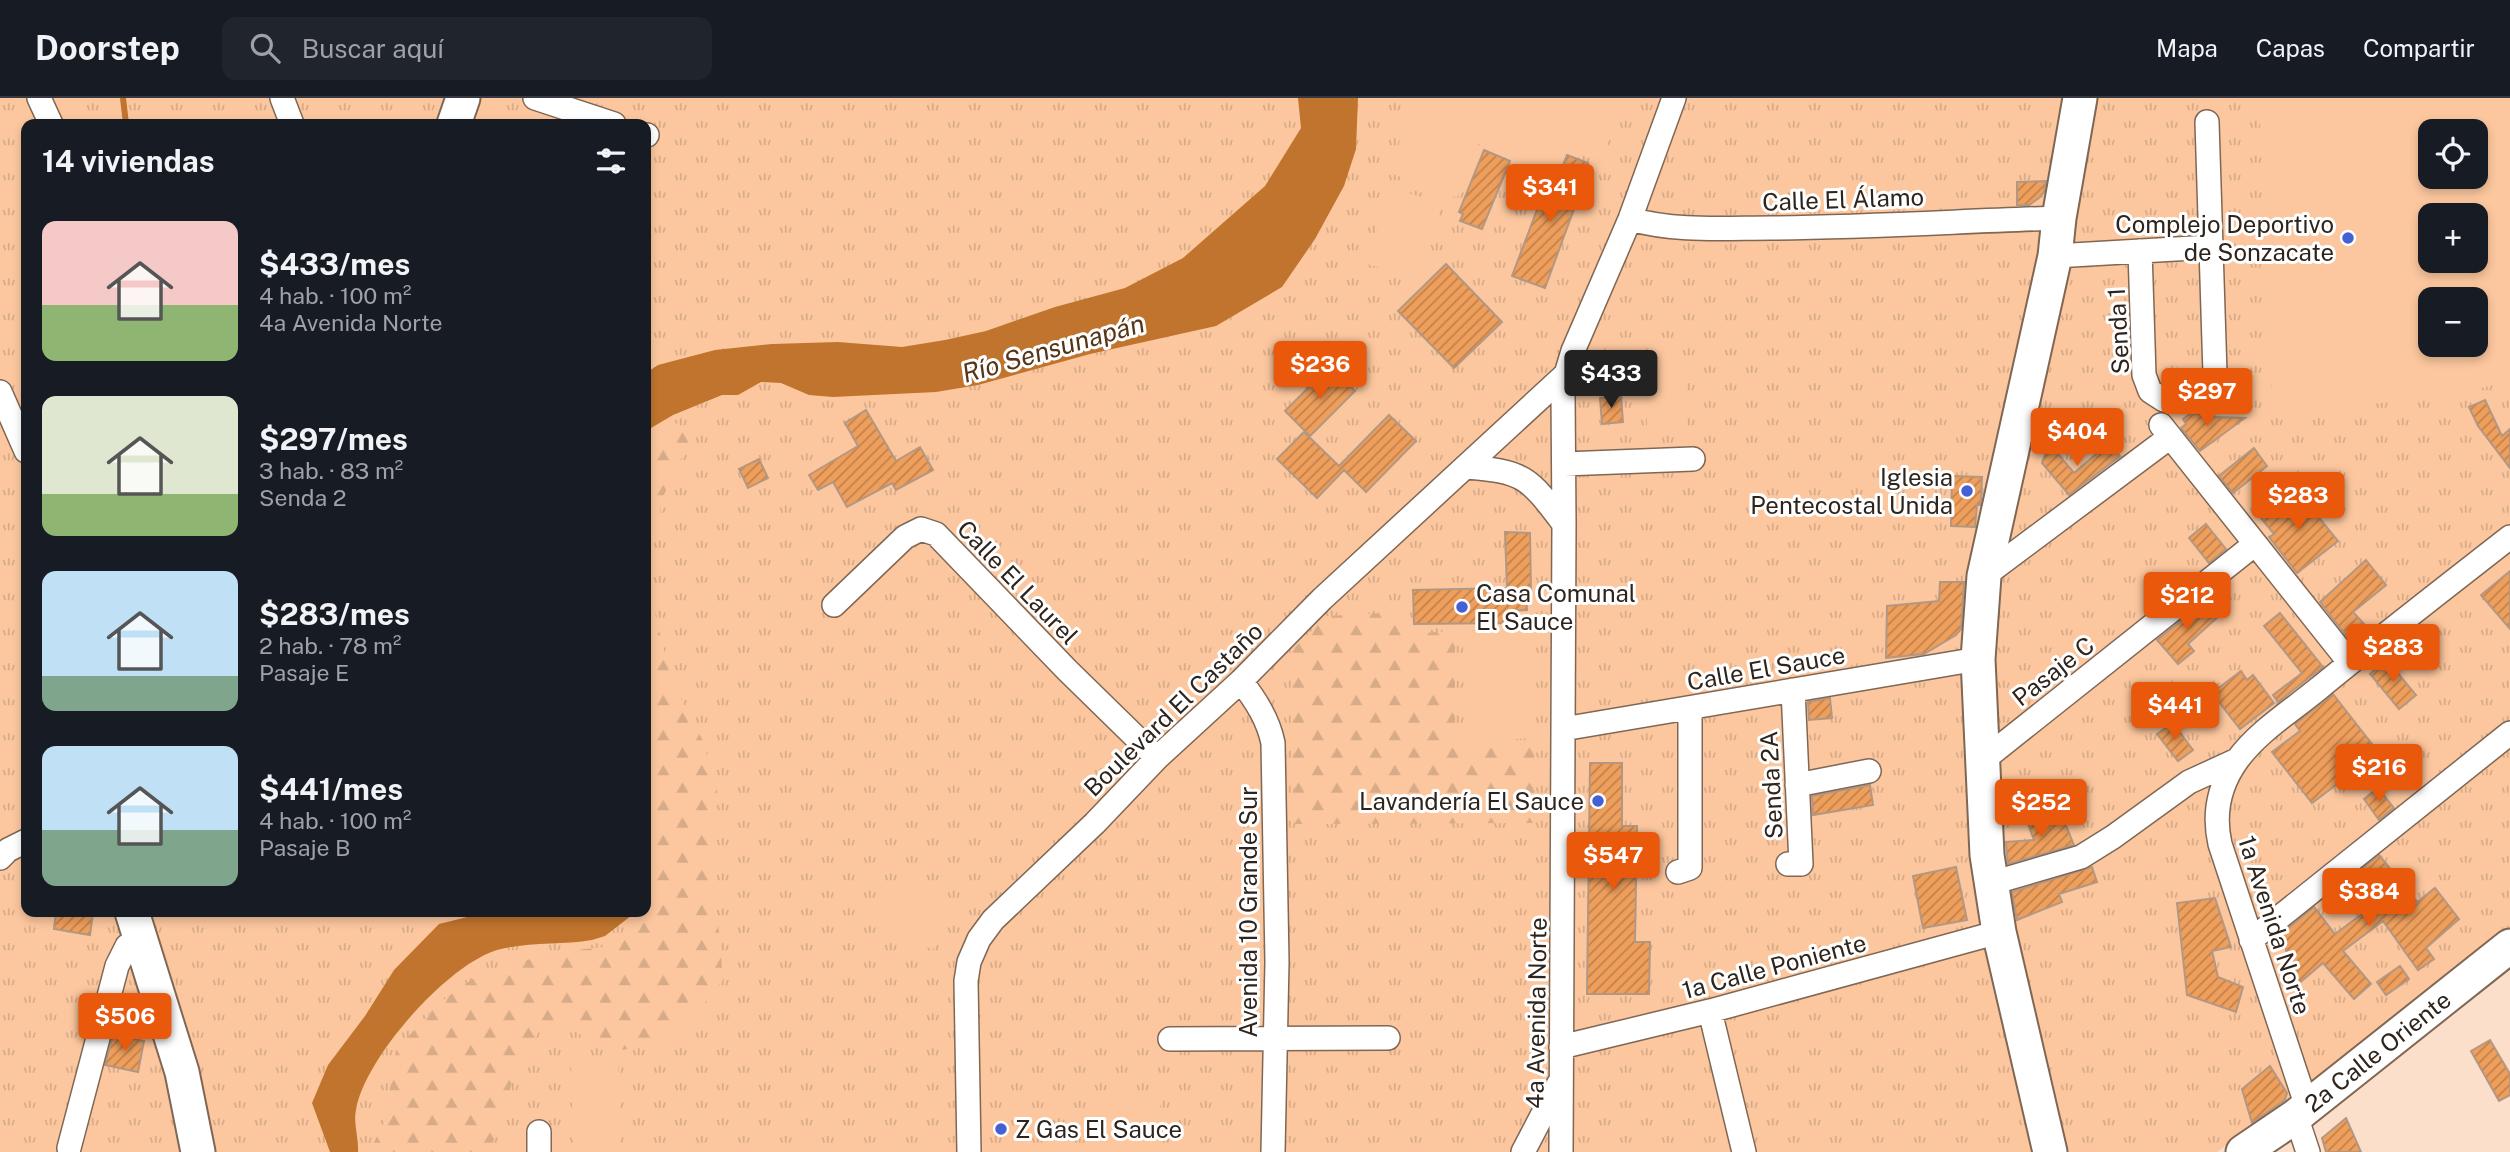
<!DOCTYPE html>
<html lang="es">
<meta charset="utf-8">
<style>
:root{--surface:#171b24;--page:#20242c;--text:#f1f3f6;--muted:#9ea1a6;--line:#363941;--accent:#ea580c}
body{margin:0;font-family:"Public Sans",sans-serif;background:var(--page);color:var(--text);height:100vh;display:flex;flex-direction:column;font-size:26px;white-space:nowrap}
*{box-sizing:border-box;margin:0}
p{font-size:23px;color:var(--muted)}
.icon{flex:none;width:38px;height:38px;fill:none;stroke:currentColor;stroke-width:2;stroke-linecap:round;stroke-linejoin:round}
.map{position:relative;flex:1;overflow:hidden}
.side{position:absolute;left:21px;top:21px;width:630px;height:798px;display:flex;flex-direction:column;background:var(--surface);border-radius:14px;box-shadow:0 4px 10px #0003}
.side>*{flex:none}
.fabs{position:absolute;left:2418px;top:21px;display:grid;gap:14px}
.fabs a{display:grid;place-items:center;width:70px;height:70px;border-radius:14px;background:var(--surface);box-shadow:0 4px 10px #0003;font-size:35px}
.price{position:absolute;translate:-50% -60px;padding:0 16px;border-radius:7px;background:var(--accent);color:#fff;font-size:23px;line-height:46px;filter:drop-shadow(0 2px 4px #0008)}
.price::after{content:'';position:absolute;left:50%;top:42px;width:21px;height:16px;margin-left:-10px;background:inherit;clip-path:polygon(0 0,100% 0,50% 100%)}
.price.on{background:#222;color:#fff}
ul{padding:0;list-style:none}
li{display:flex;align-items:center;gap:21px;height:175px;padding:0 21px}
li span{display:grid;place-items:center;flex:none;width:196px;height:140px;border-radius:14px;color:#555}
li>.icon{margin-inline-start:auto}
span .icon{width:84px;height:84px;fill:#fffc;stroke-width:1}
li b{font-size:30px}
h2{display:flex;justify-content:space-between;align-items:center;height:84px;padding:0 21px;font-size:30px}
header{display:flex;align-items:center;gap:42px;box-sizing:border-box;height:98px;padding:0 35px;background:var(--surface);border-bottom:2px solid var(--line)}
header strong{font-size:33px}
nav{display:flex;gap:38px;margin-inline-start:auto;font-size:24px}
.search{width:490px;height:63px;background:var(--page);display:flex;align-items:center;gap:18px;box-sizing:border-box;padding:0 24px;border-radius:14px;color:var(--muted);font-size:26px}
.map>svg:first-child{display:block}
</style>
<header>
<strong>Doorstep</strong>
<div class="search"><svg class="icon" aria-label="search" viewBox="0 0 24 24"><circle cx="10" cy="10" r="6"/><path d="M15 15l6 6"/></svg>Buscar aquí</div>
<nav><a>Mapa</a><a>Capas</a><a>Compartir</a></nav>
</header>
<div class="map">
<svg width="2510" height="1054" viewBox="0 0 2510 1054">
<defs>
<pattern id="grass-tufts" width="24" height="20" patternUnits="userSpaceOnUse" patternTransform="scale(1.75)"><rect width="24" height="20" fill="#fcc79e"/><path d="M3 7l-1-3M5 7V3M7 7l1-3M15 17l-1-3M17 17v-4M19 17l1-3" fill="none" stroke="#d8ab88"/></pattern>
<pattern id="forest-firs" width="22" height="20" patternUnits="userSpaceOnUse" patternTransform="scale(1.75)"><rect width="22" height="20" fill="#fcc79e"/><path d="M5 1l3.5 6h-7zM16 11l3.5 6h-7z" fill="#d8ab88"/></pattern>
<pattern id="building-hatch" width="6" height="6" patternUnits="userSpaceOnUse" patternTransform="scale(1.75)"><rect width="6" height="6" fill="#ef9f5c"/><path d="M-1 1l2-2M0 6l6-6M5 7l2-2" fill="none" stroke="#c2814b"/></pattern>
</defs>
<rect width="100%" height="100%" fill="#fbdfca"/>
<path fill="url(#grass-tufts)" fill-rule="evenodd" d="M0 0H2510V833L2217 1054H0ZM26 26H646V814H26ZM2431 33H2476V79H2431ZM2431 117H2476V163H2431ZM2431 201H2476V247H2431Z"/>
<path fill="url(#forest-firs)" d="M679 325 689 344 662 401 650 470 655 514 671 582 702 641 721 706 708 709 709 768 718 822 723 882 688 926 655 946 622 952 592 942 565 929 537 934 520 960 490 1054H369L386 1021 396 952 438 906 482 874 557 854 603 849 629 837 642 814H646L649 801V756L646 740V337L658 330Z
M1402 514V536L1455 533V651L1534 648 1535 725 1295 726 1293 551 1327 518Z"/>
<path fill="#fcc79e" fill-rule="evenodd" d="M1408 0H1627L1600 64 1564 50 1551 75 1478 46 1457 100 1393 76Z
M2259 0H2510V283L2461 295 2275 318 2272 302ZM2431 33H2476V79H2431ZM2431 117H2476V163H2431ZM2431 201H2476V247H2431Z
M1390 90 1442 105 1419 181 1367 166Z
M1685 265 1687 332 1647 333 1646 266Z
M1536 530V640L1465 643 1463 533Z
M902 780 956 814 932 852 878 817Z
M618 961 621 1046 573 1048 571 963Z
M1160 992 1161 1054H1108L1107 994Z"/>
<path fill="#c0742e" d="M1298 0H1358L1356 51 1344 88 1315 141 1282 189 1216 228 1090 256 978 287 936 294 833 299 809 297 781 285 761 284 738 297H722L673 317 646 333V275L658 267 715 252 772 246 838 244 902 249 945 242 986 233 1055 209 1125 190 1183 160 1265 88 1301 30Z
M487 814H636L605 838 592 842C562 847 531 844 501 851 451 862 364 960 356 1012 353 1025 359 1040 358 1054H330L312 1005 328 967 365 918 394 872 439 826Z"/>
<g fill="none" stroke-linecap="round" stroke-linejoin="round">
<path stroke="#c0742e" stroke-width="6" d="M123 0 126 26"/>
</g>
<path fill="url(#building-hatch)" stroke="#b29884" stroke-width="2" d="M1484 52 1510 63 1482 131 1460 123 1463 116 1459 114Z
M1567 57 1588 65 1578 91 1581 92 1545 190 1512 178 1549 80 1557 83Z
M2046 83 2044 94 2039 100 2029 107H2017V84Z
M1446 166 1502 224 1454 270 1398 213Z
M1330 268 1355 293 1310 338 1285 313Z
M1621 298 1623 324 1602 326 1600 300Z
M2485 302 2502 338 2510 331V370L2478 328 2469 309Z
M866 312 896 363 920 349 933 372 896 392 892 385 847 409 833 384 818 392 809 377 858 348 845 325Z
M2191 315 2214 319 2245 320 2200 353 2181 330 2186 326 2183 321Z
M1389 317 1416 343 1366 394 1344 372 1317 400 1277 361 1304 334 1339 368Z
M2049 345 2074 375 2109 345 2120 358 2069 397 2042 365Z
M2254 350 2267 368 2233 395 2219 378Z
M759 361 768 380 748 390 739 371Z
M1952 378 1982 379 1981 402 1980 407H1977L1975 429 1951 428Z
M2291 394 2300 405 2304 401 2338 443 2297 475 2269 439 2274 436 2260 419Z
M2206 426 2226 451 2209 465 2189 440Z
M1505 434 1530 435 1531 495H1526L1527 512 1510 513 1511 525 1414 526 1413 492 1507 490Z
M2366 462 2386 487 2353 514 2364 526 2348 540 2320 504Z
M2510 473V531L2481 497Z
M1940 484H1964L1961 531 1956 537 1924 556 1886 560 1887 508 1939 503Z
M2206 503 2219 518 2188 546 2194 553 2178 566 2157 542Z
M2280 515 2323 569 2278 604 2273 597 2302 575 2264 528Z
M2387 562 2416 597 2399 611 2370 576Z
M2241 573 2247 582 2253 577 2274 605 2240 631 2212 595Z
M2333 596 2372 646 2366 650 2371 656 2341 678 2344 681 2312 705 2272 654 2300 633 2295 626Z
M1830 600 1832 620 1809 622 1808 604Z
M2173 625 2193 652 2178 663 2157 636Z
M1590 665H1622V728H1637L1635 844H1650L1649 896H1587Z
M1870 687 1873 707 1813 717 1812 698Z
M2378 690 2394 710 2379 722 2364 701Z
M2060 713 2074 747 2008 766 2006 744 2034 742 2028 726Z
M2379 757 2417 804 2435 790 2459 821 2426 850 2434 861 2418 872 2383 823 2343 853 2371 886 2354 901 2323 865 2297 887 2281 836 2314 809 2335 836 2370 810 2348 782Z
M1956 769 1967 822 1923 830 1913 778Z
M2092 769 2097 784 2059 796 2062 804 2017 822 2012 794Z
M2215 800 2231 849 2212 853 2218 879 2243 889 2236 914 2187 897 2177 805Z
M56 814 93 815 90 837 54 831Z
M2400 868 2409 881 2386 897 2377 884Z
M113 937 144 943 138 974 105 967Z
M2490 942 2510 976V997L2499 1003 2471 953Z
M2270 968 2287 995 2285 1002 2252 1025 2242 991Z
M2346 1020 2361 1054H2326L2322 1040Z"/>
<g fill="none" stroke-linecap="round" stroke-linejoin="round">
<g stroke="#7f6754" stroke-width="26">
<path id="street" d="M39 0 51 26
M282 0 292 26
M535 0 614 26
M646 37H647
M1630 121C1676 134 1724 130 1772 130 1868 129 1964 123 2059 120
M2140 153 2144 277 2150 293 2164 302 2190 300 2208 291 2215 276 2207 24
M2055 158 2210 149
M0 294 26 353
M2161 327 2350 565
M1564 366 1693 361
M1465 369C1525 373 1529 380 1564 426
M1984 478 2170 339
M834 507 905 439 921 431 936 436 1067 572 1157 660
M1241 583C1256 603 1268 621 1273 645L1277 864 1273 1054
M1563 631 1978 561
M1982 663 2255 446
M1797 687 1869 673
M0 760 8 752 26 743
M1788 766H1801L1793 592
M1678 774 1690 770V610
M1992 785 2081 759 2113 739 2189 684 2237 662
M2251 842 2510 635
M1710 913 1744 1054
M1170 941 1388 940
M1561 949 1710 913 1999 834
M2307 1009 2220 746C2213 715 2219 687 2238 661 2259 633 2291 613 2318 591 2381 539 2446 489 2510 439
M2296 1018 2308 1054
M539 1034V1054
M69 1050 117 868 127 848 139 839
M969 1054 966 883 969 864 979 841 993 822 1095 725 1157 660 1241 583 1322 501 1566 276
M1523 1054 1559 985
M1561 1054 1564 426 1563 296 1566 276 1573 253 1630 121 1674 0"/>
</g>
<g stroke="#7f6754" stroke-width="37">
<g id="secondary">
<path d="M454 26 463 0"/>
<path d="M132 814 182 974 198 1054"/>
<path d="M2050 1054 1999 834 1987 757 1978 561 1984 478 2055 158 2059 120 2080 0"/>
<path id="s1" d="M2243 1054 2296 1018 2510 848"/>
</g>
</g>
<use href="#street" stroke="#fff" stroke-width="23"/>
<use href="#secondary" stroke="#fff" stroke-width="33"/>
</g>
<g fill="#4460d3" stroke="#fff" stroke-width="2.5">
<circle cx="2348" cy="140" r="7"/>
<circle cx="1967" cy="393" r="7"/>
<circle cx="1462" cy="509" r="7"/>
<circle cx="1598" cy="703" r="7"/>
<circle cx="1001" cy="1031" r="7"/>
</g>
<g text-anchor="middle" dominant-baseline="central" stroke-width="6" stroke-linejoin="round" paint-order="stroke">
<g font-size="24" fill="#2e241c" stroke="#fff">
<text transform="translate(1843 101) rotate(-2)">Calle El Álamo</text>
<text transform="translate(2118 233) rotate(-93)">Senda 1</text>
<text transform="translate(1018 484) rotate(46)">Calle El Laurel</text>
<text transform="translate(1766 570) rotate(-10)">Calle El Sauce</text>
<text transform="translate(2053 573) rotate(-38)">Pasaje C</text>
<text transform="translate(1173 611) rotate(-44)">Boulevard El Castaño</text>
<text transform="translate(1771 687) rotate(-93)">Senda 2A</text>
<text transform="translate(1248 814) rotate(-90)">Avenida 10 Grande Sur</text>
<text transform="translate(2275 827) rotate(72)">1a Avenida Norte</text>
<text transform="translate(1774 868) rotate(-15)">1a Calle Poniente</text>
<text transform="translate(1536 915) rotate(-89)">4a Avenida Norte</text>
<text stroke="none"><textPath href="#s1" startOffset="168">2a Calle Oriente</textPath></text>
</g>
<g font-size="24" fill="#2e241c" stroke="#fff" text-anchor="end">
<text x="2334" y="126">Complejo Deportivo<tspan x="2334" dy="28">de Sonzacate</tspan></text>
<text x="1953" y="379">Iglesia<tspan x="1953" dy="28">Pentecostal Unida</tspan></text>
<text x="1476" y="495" text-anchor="start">Casa Comunal<tspan x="1476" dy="28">El Sauce</tspan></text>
<text x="1584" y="703">Lavandería El Sauce</text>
<text x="1015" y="1031" text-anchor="start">Z Gas El Sauce</text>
</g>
<g font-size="26" font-style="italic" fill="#563519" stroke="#fff">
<text transform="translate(1053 250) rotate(-16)">Río Sensunapán</text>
</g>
</g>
</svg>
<div class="fabs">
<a><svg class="icon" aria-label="locate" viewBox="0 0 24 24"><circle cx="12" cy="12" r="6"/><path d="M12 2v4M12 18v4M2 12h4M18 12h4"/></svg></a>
<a>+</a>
<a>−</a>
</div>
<b class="price" style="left:1550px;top:126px">$341</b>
<b class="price" style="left:1320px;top:303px">$236</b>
<b class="price on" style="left:1611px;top:312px">$433</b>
<b class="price" style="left:2207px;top:330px">$297</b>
<b class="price" style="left:2077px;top:370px">$404</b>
<b class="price" style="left:2298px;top:434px">$283</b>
<b class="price" style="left:2187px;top:534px">$212</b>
<b class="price" style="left:2393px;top:586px">$283</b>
<b class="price" style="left:2175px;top:644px">$441</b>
<b class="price" style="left:2379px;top:706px">$216</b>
<b class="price" style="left:2041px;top:741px">$252</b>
<b class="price" style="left:1613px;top:794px">$547</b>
<b class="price" style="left:2369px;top:830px">$384</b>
<b class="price" style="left:125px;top:955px">$506</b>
<section class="side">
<h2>14 viviendas<svg class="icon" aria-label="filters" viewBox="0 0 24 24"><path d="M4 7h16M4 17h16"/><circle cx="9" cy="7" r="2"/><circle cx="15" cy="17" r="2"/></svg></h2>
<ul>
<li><span style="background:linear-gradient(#f6c9c9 60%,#8fb573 0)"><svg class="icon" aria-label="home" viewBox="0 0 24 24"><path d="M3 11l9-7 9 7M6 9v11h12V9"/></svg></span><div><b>$433/mes</b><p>4 hab. · 100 m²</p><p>4a Avenida Norte</p></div></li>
<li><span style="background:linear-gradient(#dfe7d0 70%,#8fb573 0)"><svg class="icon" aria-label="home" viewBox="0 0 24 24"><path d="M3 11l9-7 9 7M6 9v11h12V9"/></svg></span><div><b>$297/mes</b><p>3 hab. · 83 m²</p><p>Senda 2</p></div></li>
<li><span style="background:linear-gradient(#bfe0f5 75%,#7fa58c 0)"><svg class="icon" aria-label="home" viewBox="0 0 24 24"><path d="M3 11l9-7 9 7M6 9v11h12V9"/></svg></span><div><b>$283/mes</b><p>2 hab. · 78 m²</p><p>Pasaje E</p></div></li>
<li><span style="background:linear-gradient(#bfe0f5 60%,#7fa58c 0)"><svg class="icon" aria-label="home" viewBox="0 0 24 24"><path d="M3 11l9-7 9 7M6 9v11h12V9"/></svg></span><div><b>$441/mes</b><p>4 hab. · 100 m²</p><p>Pasaje B</p></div></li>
</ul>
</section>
</div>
